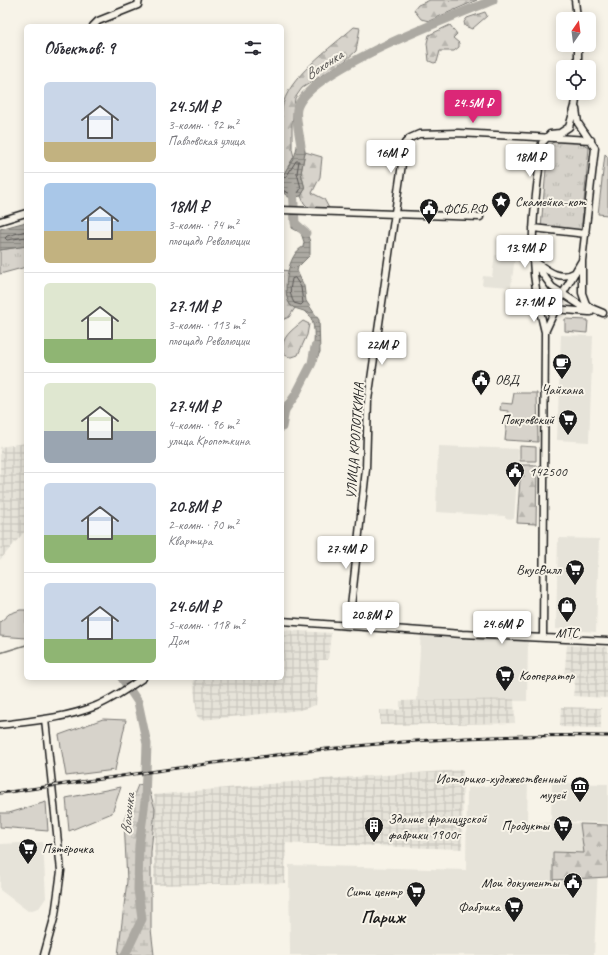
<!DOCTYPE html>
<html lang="ru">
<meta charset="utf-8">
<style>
:root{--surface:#fff;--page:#f7f7f7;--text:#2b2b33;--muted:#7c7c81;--line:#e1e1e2;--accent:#db2777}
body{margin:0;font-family:Caveat,sans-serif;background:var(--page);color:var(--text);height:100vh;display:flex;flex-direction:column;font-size:15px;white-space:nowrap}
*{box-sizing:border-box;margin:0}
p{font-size:13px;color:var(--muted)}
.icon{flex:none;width:22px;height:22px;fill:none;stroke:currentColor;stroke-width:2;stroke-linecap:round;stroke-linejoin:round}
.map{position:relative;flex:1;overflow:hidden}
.details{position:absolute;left:24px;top:24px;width:260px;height:656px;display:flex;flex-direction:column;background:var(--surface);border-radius:6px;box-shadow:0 2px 10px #0003}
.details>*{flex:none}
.needle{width:26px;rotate:14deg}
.controls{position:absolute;left:556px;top:12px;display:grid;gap:8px}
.controls a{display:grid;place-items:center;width:40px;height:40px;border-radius:6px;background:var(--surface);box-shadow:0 2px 10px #0003;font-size:20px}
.price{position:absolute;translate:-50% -34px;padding:0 9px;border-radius:4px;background:#fff;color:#222;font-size:13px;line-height:26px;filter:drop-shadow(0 1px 2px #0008)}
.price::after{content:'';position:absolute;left:50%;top:24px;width:12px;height:9px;margin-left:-6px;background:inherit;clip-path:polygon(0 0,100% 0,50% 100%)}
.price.selected{background:var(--accent);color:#fff}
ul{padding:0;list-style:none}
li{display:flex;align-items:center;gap:12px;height:100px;padding:0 20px}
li+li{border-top:1px solid var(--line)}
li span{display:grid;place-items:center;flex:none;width:112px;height:80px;border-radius:6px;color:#555}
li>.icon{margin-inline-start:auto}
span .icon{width:48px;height:48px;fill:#fffc;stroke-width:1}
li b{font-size:17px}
h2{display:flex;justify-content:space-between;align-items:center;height:48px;padding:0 20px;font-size:17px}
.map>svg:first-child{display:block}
</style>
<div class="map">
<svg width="608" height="955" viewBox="0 0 608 955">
<defs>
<pattern id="industrial-grid" width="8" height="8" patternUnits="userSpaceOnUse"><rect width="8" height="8" fill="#e6e3d9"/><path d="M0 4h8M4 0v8" fill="none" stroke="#c5c2ba"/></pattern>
<pattern id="forest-firs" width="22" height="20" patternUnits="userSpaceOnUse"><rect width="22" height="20" fill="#d7d3cb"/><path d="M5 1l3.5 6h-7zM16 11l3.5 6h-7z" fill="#b8b5ae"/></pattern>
<pattern id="wetland-marsh" width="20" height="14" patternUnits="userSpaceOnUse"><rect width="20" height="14" fill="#d7d3cb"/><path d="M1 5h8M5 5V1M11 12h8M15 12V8" fill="none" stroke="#b8b5ae"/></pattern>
<pattern id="park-tufts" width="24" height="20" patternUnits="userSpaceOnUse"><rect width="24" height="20" fill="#d7d3cb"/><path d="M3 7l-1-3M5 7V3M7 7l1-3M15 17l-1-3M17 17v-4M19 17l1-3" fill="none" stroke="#b8b5ae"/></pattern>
<pattern id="water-rules" width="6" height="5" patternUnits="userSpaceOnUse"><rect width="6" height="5" fill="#aca9a2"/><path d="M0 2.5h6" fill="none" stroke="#8b8983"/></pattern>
</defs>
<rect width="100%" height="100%" fill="#f7f3e8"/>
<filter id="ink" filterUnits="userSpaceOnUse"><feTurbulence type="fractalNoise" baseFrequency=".025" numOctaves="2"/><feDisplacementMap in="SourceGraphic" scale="8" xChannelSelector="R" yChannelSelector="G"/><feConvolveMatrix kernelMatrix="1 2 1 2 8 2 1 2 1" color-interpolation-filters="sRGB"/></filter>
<g filter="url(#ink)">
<path fill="#e6e3d9" d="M495 255 515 257 511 287 482 285 483 276 492 277Z
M561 335 593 336 589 442 557 440Z
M438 446 519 449 514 519 505 518V516L436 512Z
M558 538 599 539 596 632 556 629Z
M421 633 528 640 527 701H417Z
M528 781 527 822 600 824 594 955H290L289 865 466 870 467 788Z
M552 783 608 784V823L551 821Z
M43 842 46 898 39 908 28 911 0 890V844Z"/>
<path fill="url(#industrial-grid)" d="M26 443V530L0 560V447Z
M282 630 331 633 328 660H319L316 705 300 710 201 720 197 716 193 678H282Z
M567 645 608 647V698L573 696 575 680 564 679Z
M514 699 515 723 380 725V710H400V701Z
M561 707 601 708V728L560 727Z
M463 770 462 849 286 843 285 883 154 885V795L322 779Z"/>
<path fill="#d7d3cb" stroke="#7a7874" d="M605 154 608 157V215L598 214Z
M565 319 588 320 587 333 565 331Z
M514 393H537L538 442 505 440 508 411 500 410 501 403 512 404Z
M520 446 536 447V461H520Z
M20 610H26V638L0 636V622L9 614Z
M103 719 126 720 115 770 66 776 59 735Z
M121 787 112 813 69 831 66 798Z
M46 802 48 831 0 827V813H9Z"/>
<path fill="url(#forest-firs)" stroke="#7a7874" d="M430 0H477L429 21 421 19 414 10 418 5Z
M485 12 487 16 472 29 465 26 464 22 467 18Z
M450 25 457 34 453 38 459 43V47L454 51H440L437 62 434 63 429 61 427 43 429 35Z
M354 27 360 28 356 51 345 61 302 88 295 98 292 124V149L294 157 282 177C282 155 279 131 282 109 286 78 332 47 354 27Z
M305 152 322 157 320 177 312 193 324 199 330 210H311L304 203 301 196 305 189 301 173Z
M282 270 289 271 287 283 290 305 295 308 289 317 282 320Z
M303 321 309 324 307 335 298 355C290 358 288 358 282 352 282 336 291 331 303 321Z
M521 465H537L536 524 517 523Z
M580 824 608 825V877L553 880V852L584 853Z"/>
<path fill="url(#wetland-marsh)" stroke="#7a7874" d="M147 783 155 809 151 852V929L154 955H118L127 881 124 820 138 785Z"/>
<path fill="url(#park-tufts)" stroke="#7a7874" d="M555 141 582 143 589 148 581 233 541 228 548 146Z
M26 246V267L0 274V250Z"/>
<path fill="url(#water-rules)" stroke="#72716c" d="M300 134 303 135 305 152 301 173 305 189 301 196 290 198 282 192V177L295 155Z
M26 222V246L0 250V229Z
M292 225H296L306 230 310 242V255L298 267 297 271 304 286 306 301 319 320 320 352 317 358 313 357V355C314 344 316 328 311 318 306 307 294 312 289 303 282 291 288 253 303 247L304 242 301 233 292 228Z"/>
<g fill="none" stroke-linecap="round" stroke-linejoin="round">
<path stroke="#565452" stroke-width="1" d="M282 178 286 177 296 161H299L297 173 301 188 299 192 291 194 282 190
M26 231 7 236 5 238 7 240 26 237
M295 278 301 287 303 303 301 305 294 303C289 293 290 289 292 279Z"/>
<path stroke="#72716c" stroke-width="1.5" d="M0 653 26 645"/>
<path stroke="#aca9a2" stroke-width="9" d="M301 146C300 137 295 117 297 109 306 70 455 16 493 0
M293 187 295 223 306 233
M282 427 285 410 296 394 312 363 315 347
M122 678 138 702 147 744 145 801 139 845 138 890 142 919 125 955"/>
<g stroke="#1c1c1c" stroke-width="9">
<path id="secondary" d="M575 0 577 19
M93 26 98 21 138 5 139 0
M578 45V67
M576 109 578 123 595 148 582 261V293L586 304 591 308 603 313
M282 210 480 217
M0 221 26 213
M533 228 586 234
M533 261 552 287 591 312
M537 263C549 272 561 281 576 272
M555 309 589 312
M545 332 562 295 581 262
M282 621 462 634 608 641
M349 625 366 469 368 400 405 143 410 138 419 134 458 133 591 140
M543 638 545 332C539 309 534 284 533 260 531 221 538 182 542 143L550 134 560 133 569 127 575 106 577 93
M0 725C32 721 66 718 96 706 113 699 128 688 143 678
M44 955 55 915 61 871 45 719"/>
</g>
<use href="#secondary" stroke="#f7f3e8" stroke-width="6"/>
<g stroke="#1c1c1c" stroke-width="3">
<path id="rail" d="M0 793C105 779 211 762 317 750 413 739 511 734 608 736"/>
</g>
<use href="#rail" stroke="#f7f3e8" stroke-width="1.5" stroke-dasharray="4.5" stroke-linecap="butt"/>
</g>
</g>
<defs>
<g id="sight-pin" transform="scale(1)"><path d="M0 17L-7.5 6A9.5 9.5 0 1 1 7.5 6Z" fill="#1c1c1c" stroke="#f7f3e8"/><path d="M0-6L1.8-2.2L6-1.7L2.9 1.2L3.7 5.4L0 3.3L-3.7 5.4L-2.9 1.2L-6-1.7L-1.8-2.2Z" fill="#fff"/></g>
<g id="civic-pin" transform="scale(1)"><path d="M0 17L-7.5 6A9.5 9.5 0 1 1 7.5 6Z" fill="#1c1c1c" stroke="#f7f3e8"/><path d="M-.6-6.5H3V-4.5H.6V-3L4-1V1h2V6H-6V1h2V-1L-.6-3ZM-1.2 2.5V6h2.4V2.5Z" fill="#fff"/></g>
<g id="cafe-pin" transform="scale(1)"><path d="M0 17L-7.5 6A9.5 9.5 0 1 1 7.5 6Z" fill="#1c1c1c" stroke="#f7f3e8"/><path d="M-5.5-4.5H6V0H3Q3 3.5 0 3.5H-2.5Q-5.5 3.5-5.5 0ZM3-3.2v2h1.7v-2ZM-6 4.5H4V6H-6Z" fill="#fff"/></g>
<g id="supermarket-pin" transform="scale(1)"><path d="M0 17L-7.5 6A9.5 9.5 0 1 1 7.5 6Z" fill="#1c1c1c" stroke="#f7f3e8"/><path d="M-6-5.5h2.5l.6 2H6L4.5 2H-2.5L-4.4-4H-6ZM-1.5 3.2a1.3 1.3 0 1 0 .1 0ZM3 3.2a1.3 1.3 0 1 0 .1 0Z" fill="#fff"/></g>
<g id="shop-pin" transform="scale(1)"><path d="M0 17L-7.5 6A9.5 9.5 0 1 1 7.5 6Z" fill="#1c1c1c" stroke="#f7f3e8"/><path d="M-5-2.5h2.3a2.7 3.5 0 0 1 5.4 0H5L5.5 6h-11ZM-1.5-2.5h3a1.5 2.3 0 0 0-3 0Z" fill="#fff"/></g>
<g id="museum-pin" transform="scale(1)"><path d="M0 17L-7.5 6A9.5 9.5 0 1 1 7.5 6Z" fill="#1c1c1c" stroke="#f7f3e8"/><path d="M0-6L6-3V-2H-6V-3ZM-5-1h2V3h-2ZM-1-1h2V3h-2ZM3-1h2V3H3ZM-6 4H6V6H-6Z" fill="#fff"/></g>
<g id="building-pin" transform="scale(1)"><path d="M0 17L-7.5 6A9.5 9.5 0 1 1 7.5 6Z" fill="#1c1c1c" stroke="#f7f3e8"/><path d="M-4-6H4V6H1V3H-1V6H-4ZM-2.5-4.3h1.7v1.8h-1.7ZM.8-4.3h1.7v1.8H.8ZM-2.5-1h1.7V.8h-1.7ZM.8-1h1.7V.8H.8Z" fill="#fff"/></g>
</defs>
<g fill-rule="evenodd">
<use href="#sight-pin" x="501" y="201"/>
<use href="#civic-pin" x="429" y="208"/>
<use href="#cafe-pin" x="562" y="363"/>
<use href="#civic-pin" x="481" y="379"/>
<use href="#supermarket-pin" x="568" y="419"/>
<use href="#civic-pin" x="515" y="471"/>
<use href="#supermarket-pin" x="575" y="569"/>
<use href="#shop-pin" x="567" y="606"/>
<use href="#supermarket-pin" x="505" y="675"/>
<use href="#museum-pin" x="580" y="786"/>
<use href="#supermarket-pin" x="563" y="825"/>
<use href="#building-pin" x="374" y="826"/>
<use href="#supermarket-pin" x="28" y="848"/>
<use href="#civic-pin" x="573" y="882"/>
<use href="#supermarket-pin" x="416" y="891"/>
<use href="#supermarket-pin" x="514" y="906"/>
</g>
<g text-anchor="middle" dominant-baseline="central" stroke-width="4" stroke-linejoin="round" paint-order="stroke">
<g font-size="14" fill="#1c1c1c" stroke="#f7f3e8" text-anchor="start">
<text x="515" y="201">Скамейка-кот</text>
<text x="443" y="208">ФСБ РФ</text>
<text x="495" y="379">ОВД</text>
<text x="562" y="389" text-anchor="middle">Чайхана</text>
<text x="554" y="419" text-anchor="end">Покровский</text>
<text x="529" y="471">142500</text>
<text x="561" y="569" text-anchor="end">ВкусВилл</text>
<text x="567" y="632" text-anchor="middle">МТС</text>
<text x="519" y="675">Кооператор</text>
<text x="566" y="778" text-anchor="end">Историко-художественный<tspan x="566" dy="16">музей</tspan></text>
<text x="388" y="818">Здание французской<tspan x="388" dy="16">фабрики 1900г</tspan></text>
<text x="549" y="825" text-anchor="end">Продукты</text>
<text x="42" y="848">Пятёрочка</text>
<text x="559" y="882" text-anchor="end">Мои документы</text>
<text x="402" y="891" text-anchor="end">Сити центр</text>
<text x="500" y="906" text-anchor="end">Фабрика</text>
</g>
<g font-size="14" fill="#1c1c1c" stroke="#f7f3e8">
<text transform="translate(355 441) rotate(-86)">УЛИЦА КРОПОТКИНА</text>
</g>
<g font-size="15" font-style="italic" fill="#565452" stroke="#f7f3e8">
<text transform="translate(324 65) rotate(-33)">Вохонка</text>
<text transform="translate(128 814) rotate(-84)">Вохонка</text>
</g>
<g font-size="18" font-weight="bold" fill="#1c1c1c" stroke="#f7f3e8">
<text x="383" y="917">Париж</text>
</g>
</g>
</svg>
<div class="controls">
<a><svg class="needle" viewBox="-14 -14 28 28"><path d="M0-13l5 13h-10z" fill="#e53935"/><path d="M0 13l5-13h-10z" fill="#7c7c81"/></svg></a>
<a><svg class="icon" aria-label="locate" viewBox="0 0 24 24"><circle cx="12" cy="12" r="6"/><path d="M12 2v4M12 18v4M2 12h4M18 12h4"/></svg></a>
</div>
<b class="price selected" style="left:473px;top:124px">24.5M ₽</b>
<b class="price" style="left:391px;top:174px">16M ₽</b>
<b class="price" style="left:530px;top:178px">18M ₽</b>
<b class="price" style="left:525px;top:269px">13.9M ₽</b>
<b class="price" style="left:534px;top:323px">27.1M ₽</b>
<b class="price" style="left:382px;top:366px">22M ₽</b>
<b class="price" style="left:346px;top:570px">27.4M ₽</b>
<b class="price" style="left:371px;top:636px">20.8M ₽</b>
<b class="price" style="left:502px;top:645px">24.6M ₽</b>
<section class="details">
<h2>Объектов: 9<svg class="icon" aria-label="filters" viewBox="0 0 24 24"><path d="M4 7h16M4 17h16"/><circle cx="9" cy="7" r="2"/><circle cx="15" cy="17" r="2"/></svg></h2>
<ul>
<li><span style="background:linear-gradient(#c9d6e8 75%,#c2b280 0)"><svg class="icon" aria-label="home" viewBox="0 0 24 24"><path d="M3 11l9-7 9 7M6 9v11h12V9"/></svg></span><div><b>24.5M ₽</b><p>3-комн. · 92 m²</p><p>Павловская улица</p></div></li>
<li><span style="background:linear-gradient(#a9c7e8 60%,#c2b280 0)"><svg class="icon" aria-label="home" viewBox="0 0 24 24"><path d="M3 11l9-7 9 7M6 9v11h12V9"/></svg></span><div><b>18M ₽</b><p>3-комн. · 74 m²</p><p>площадь Революции</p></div></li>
<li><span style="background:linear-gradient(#dfe7d0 70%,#8fb573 0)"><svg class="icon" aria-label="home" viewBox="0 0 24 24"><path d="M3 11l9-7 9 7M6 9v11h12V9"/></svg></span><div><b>27.1M ₽</b><p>3-комн. · 113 m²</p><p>площадь Революции</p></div></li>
<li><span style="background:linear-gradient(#dfe7d0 60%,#9aa5b1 0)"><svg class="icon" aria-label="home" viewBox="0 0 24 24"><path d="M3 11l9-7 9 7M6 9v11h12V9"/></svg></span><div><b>27.4M ₽</b><p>4-комн. · 96 m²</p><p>улица Кропоткина</p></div></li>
<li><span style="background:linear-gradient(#c9d6e8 65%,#8fb573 0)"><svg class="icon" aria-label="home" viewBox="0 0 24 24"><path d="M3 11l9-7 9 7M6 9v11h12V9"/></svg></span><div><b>20.8M ₽</b><p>2-комн. · 70 m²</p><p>Квартира</p></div></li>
<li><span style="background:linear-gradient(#c9d6e8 70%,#8fb573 0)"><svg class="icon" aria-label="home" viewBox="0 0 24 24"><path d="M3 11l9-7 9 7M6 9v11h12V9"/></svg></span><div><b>24.6M ₽</b><p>5-комн. · 118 m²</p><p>Дом</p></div></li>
</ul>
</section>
</div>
